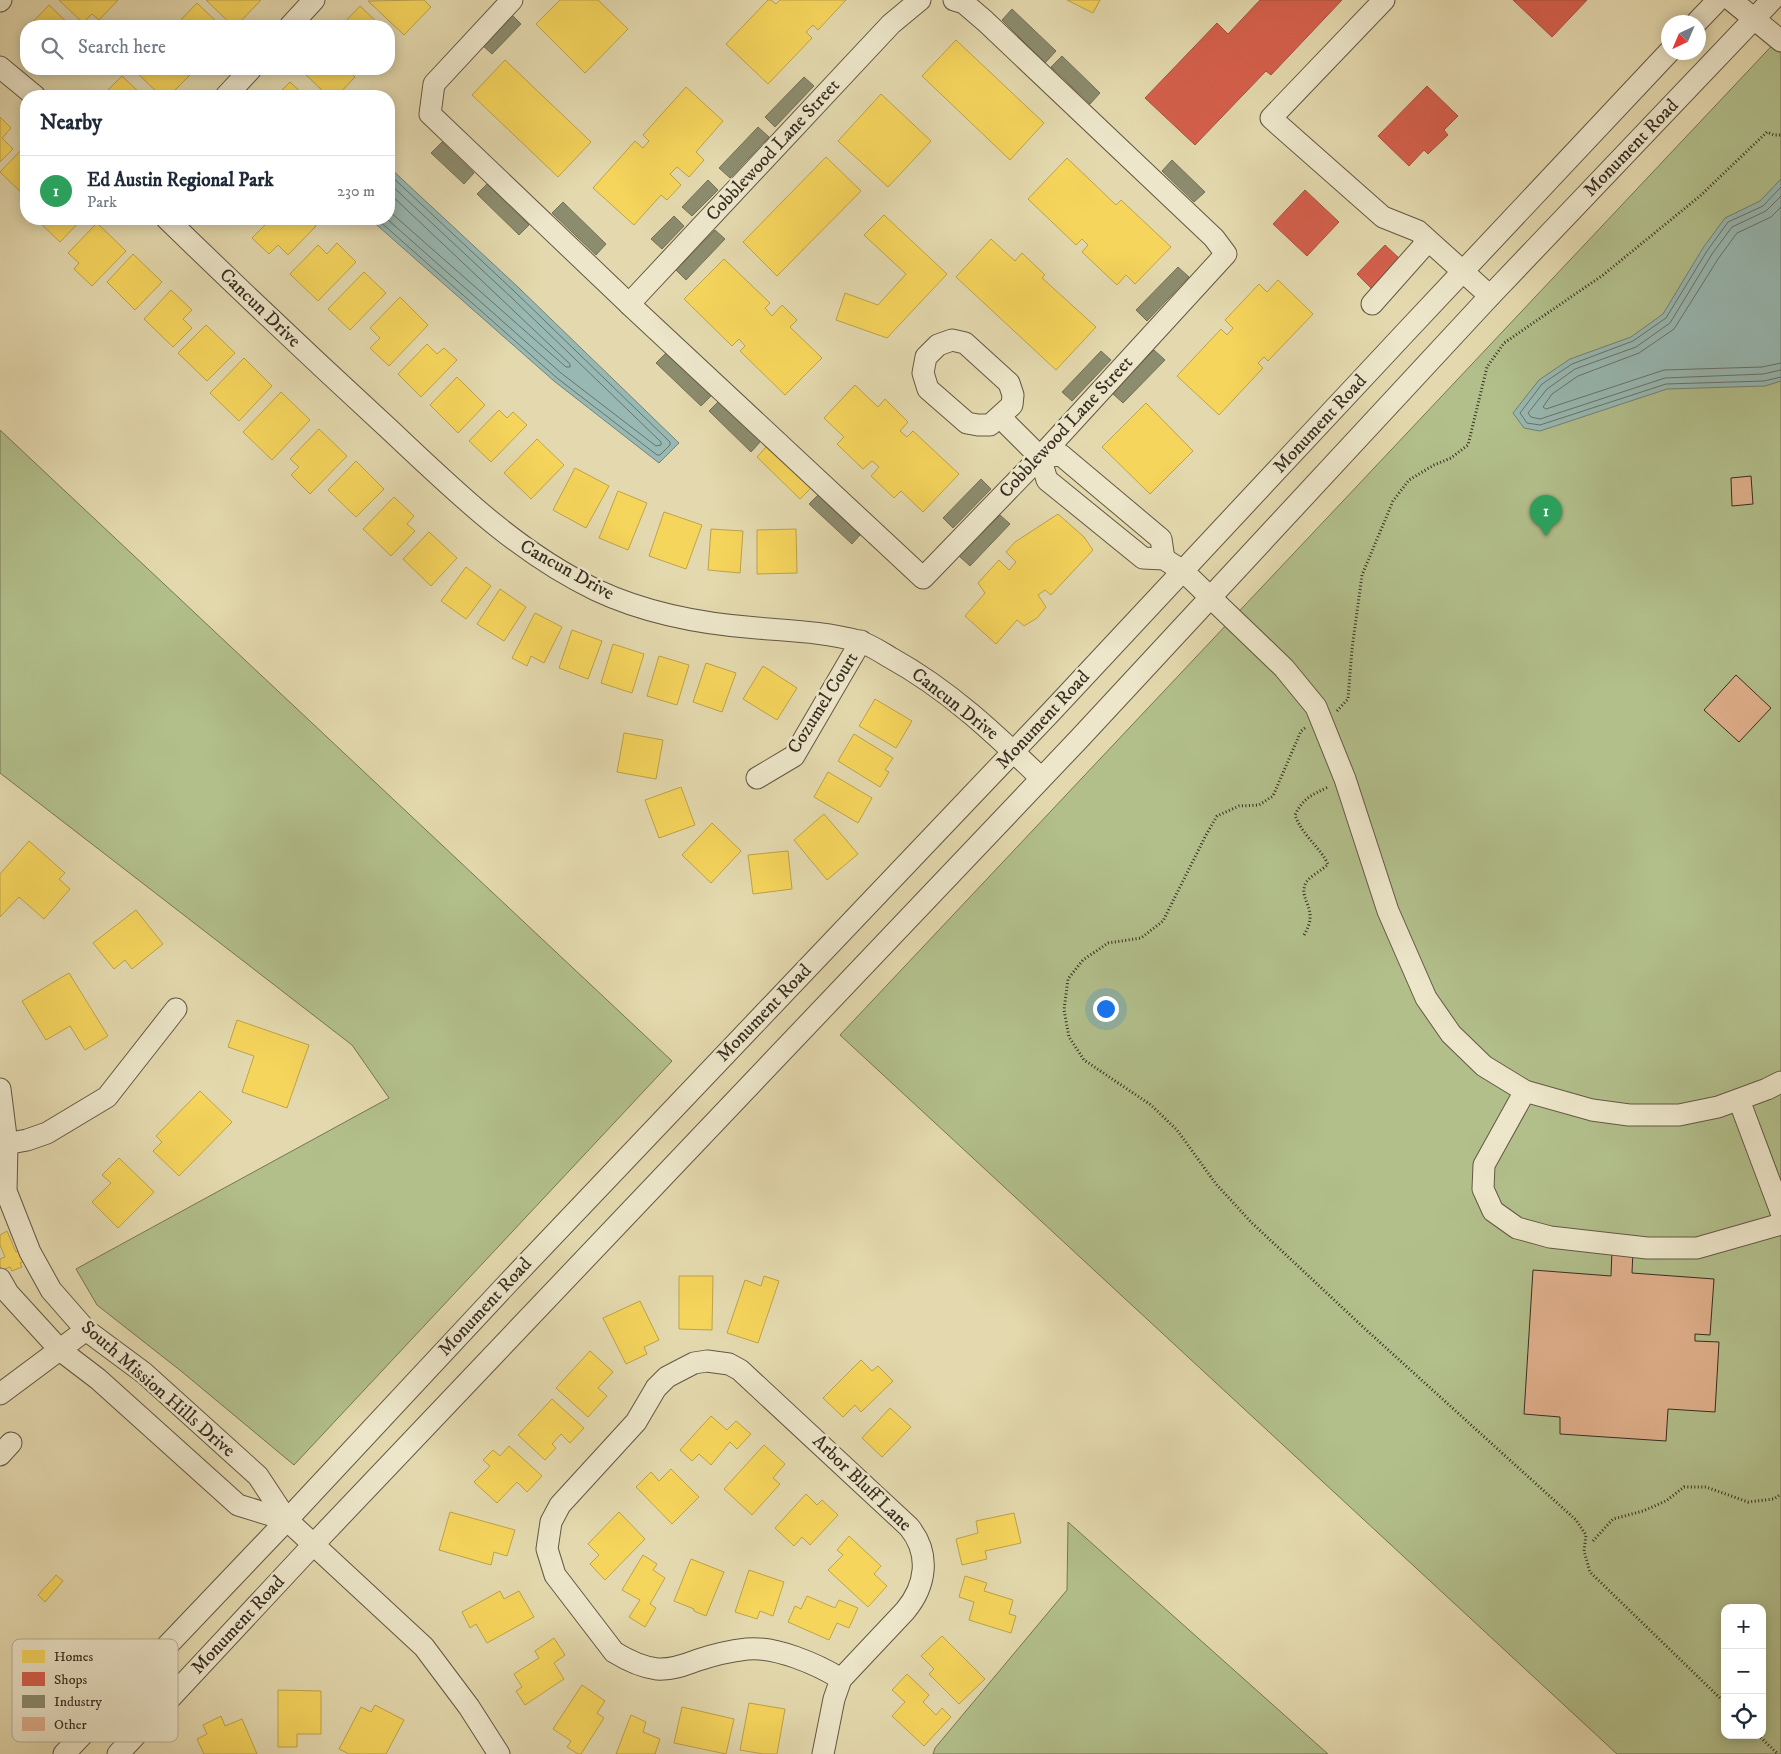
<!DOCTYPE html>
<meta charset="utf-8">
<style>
body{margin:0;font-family:"IM FELL DW Pica",serif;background:#f6f6f7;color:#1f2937}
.controls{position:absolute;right:15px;bottom:15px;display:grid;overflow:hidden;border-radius:10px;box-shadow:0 2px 12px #0003}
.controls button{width:45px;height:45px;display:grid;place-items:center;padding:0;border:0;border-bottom:1px solid #e0e1e3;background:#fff;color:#1f2937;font:25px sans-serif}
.compass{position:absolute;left:1661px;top:15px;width:45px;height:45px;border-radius:50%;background:#fff;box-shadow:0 2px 12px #0003;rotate:224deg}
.you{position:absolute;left:1105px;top:1008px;width:18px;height:18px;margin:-12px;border:4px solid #fff;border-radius:50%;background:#1a73e8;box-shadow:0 0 0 8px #1a73e833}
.badge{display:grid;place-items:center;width:32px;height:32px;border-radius:50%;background:#8f2418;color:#fff;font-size:16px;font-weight:700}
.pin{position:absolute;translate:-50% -41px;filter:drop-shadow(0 1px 2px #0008)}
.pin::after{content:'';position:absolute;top:26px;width:18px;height:15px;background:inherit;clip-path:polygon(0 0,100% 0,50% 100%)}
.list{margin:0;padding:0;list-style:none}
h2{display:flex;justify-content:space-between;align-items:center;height:65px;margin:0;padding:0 20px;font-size:21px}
h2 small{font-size:16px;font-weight:400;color:#747a83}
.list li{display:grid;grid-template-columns:32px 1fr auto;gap:15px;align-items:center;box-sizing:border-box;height:70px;padding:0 20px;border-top:1px solid #e0e1e3}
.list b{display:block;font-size:19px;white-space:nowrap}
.list p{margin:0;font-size:16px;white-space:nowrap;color:#747a83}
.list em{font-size:16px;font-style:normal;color:#747a83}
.icon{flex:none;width:28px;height:28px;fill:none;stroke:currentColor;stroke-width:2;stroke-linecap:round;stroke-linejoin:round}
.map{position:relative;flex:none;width:1781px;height:1754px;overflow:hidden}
.search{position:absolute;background:#fff;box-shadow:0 2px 12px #0003;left:20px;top:20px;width:375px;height:55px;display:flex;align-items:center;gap:12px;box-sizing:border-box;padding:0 18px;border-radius:20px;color:#747a83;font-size:19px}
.panel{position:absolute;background:#fff;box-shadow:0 2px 12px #0003;left:20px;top:90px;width:375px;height:135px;border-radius:20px}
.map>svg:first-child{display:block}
.green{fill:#b2bf8b;stroke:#757656;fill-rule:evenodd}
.water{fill:#98b9b3;stroke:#728179}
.homes{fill:#f6d55c;stroke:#bda34a}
.shops{fill:#d6604d;stroke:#a75140}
.industry{fill:#8c8c6e;stroke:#737057}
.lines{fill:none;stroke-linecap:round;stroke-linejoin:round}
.shore{stroke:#68736a;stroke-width:1}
.building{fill:#e0b08c;stroke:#382d21}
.minor-casing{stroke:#635844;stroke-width:23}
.path{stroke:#382d21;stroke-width:3;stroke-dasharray:1 2.5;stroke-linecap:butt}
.minor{stroke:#ede6ca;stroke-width:21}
.labels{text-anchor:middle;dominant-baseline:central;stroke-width:5;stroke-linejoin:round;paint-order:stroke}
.street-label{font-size:19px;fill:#382d21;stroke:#ede6ca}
.key{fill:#ede6ca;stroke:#b7ae97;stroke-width:1}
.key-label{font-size:14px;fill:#382d21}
</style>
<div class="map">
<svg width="1781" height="1754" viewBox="0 0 1781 1754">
<rect width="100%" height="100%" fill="#e4d9ae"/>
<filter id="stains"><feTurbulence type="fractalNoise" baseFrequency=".004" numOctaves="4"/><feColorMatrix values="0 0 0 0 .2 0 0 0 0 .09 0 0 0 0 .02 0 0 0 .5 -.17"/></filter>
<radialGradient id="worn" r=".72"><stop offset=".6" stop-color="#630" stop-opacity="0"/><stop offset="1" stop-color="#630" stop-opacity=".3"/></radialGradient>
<!-- green -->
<g class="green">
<path d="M1781,36V1754H1617L840,1035ZM1725,1608H1762V1735H1725Z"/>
<polygon points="0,430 672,1061 294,1465 181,1371 97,1305 76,1269 389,1098 352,1045 0,773"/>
<polygon points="1068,1522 1328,1754 933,1754 935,1748 1067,1590"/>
</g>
<!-- water -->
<g class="water">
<polygon points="389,167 519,288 679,443 659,463 554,381 370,219 389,219"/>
<polygon points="1781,179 1781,381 1765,386 1667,389 1540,431 1524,428 1513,413 1539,380 1570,359 1631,337 1663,314 1703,248 1725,218 1760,201"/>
</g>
<!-- homes -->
<g class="homes">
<polygon points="59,0 118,0 99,20 92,14 83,23"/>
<polygon points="206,0 261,0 236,26 233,26"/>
<polygon points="424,0 431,7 404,35 368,1"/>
<polygon points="560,0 598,0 628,29 585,73 536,24"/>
<polygon points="768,0 771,0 776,4 780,0 846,0 818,30 813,25 806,32 812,38 768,84 726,44"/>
<polygon points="1067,0 1100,0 1093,13"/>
<polygon points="197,3 221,26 175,26"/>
<polygon points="49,5 71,26 29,26"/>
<polygon points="360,6 381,26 341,26"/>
<polygon points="956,40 1044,123 1010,160 922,76"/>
<polygon points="505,60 591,142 558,177 472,95"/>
<polygon points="133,69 189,69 193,72 169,96 161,96"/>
<polygon points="303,69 347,69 355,77 337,96 328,96 301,70"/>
<polygon points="122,76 143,96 102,96"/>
<polygon points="290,82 305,96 276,96"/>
<polygon points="686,87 723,121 696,152 704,160 689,177 677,167 670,174 681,185 667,200 661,195 634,225 593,188 635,141 643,148 649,141 643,135"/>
<polygon points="881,94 931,141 888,187 838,141"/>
<polygon points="0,117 11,128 2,138 13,149 0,162"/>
<polygon points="26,145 26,197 0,172"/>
<polygon points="826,157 861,191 777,276 743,242"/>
<polygon points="1067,158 1116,205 1121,200 1171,247 1135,284 1126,275 1117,285 1082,252 1088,245 1082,239 1076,245 1028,199"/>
<polygon points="884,215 947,274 887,338 836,320 845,293 878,305 906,274 864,235"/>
<polygon points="36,219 82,219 60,242"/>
<polygon points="271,219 308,219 316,226 288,255 278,245 269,254 252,238"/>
<polygon points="97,223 126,251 92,286 74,269 79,263 68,253"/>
<polygon points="991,239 1015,261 1022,253 1045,275 1042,278 1096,327 1056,370 956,277"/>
<polygon points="337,243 356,262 318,301 290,274 318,245 327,254"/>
<polygon points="133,254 162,282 135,310 107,282"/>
<polygon points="724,259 770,303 765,308 772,316 782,305 797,320 790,327 822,358 785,395 740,351 745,346 739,339 732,346 684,299"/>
<polygon points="364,272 386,293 350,330 328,309"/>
<polygon points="1278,280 1313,314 1268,361 1264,357 1258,363 1263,368 1219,415 1177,376 1221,329 1227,335 1233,328 1225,320 1259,284 1267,292"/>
<polygon points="171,290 192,310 183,319 192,328 173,347 144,319"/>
<polygon points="400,297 428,325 389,366 370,348 380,338 370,328"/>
<polygon points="206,325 235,353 207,381 178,353"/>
<polygon points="427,344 437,354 444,348 457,360 421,397 398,374"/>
<polygon points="244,358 272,386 239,421 210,393"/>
<polygon points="457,377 485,405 458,433 430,405"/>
<polygon points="855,385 878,407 885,399 908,422 900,431 907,437 913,431 959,474 923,512 901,491 894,498 871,476 879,467 872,461 863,469 837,444 844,437 824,418"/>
<polygon points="281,392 310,420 272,460 243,432"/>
<polygon points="1146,403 1193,451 1150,494 1102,447"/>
<polygon points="499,410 507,418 513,412 527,425 491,462 469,441"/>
<polygon points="319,429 347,456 310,494 291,475 299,467 290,459"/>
<polygon points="537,439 564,465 531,499 504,473"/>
<polygon points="767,446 811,488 800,499 757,457"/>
<polygon points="356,461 384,489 356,517 328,490"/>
<polygon points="575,468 609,486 586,528 553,510"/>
<polygon points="618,491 647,503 628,550 599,538"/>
<polygon points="394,497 414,516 407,524 415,531 391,556 363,529"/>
<polygon points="664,512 702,525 686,569 649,556"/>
<polygon points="1058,514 1084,537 1093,550 1051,595 1045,590 1038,595 1046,607 1037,618 1024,626 1017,620 996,644 965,616 985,593 978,583 999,560 1009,570 1016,562 1006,552 1015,542"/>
<polygon points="711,529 743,531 740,573 708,570"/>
<polygon points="796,529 797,573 757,574 757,530"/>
<polygon points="429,532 457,558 431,586 403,559"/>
<polygon points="466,567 491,586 466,619 441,601"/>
<polygon points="500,589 526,607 504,641 477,624"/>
<polygon points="535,613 562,627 544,663 531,656 527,666 512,658"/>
<polygon points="572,630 602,641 588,679 559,668"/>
<polygon points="613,644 644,654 632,693 601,683"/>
<polygon points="659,656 689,665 677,705 647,696"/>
<polygon points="706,663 736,673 722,712 693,702"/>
<polygon points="763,666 797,688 777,720 743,699"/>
<polygon points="875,699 912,721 896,748 859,726"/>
<polygon points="624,733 663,740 656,779 617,772"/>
<polygon points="854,734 893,758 885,770 889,772 880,787 838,761"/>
<polygon points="828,772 872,798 858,823 814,797"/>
<polygon points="681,787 695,825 659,838 645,800"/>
<polygon points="824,814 858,854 827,880 794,840"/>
<polygon points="712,823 741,851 711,883 682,855"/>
<polygon points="29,841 65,873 59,879 70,889 44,919 19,897 0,917 0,874"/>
<polygon points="788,851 792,889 753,894 748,855"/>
<polygon points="136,910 163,944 132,969 125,960 114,969 93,943"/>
<polygon points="69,973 108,1036 85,1050 70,1026 46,1040 22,1001"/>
<polygon points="237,1020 309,1045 287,1108 242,1092 254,1056 228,1047"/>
<polygon points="200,1091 232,1122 179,1176 153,1151 162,1142 156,1136"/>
<polygon points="119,1158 154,1192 118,1228 92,1202 111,1183 102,1175"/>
<polygon points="7,1231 16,1252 27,1248 31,1258 20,1263 22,1267 12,1271 10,1267 0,1271 0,1259 5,1257 0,1245 0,1235"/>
<polygon points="679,1276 713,1276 712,1330 679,1329"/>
<polygon points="764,1276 779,1281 758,1343 727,1333 745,1280 761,1286"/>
<polygon points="640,1301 659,1340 644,1347 647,1354 626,1364 603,1318"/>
<polygon points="590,1351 613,1372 598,1388 607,1396 588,1417 556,1388"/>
<polygon points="861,1360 872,1371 878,1366 893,1381 861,1412 855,1405 843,1417 823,1398"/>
<polygon points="552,1399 584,1428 570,1443 561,1434 552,1444 556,1448 545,1460 518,1435"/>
<polygon points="890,1408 911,1427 882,1457 862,1438"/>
<polygon points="711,1416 727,1430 736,1421 751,1434 737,1449 730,1442 711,1465 699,1454 692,1461 680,1450"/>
<polygon points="764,1445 785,1464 773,1478 780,1484 752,1515 724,1489"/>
<polygon points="509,1446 542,1476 527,1492 517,1482 497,1503 474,1482 490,1466 483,1460 493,1450 500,1456"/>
<polygon points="671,1469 699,1497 672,1524 636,1487 651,1472 659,1481"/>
<polygon points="806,1494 817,1505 822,1500 838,1515 810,1545 802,1537 794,1546 775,1528"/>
<polygon points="450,1512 515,1530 507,1556 494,1552 491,1565 439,1550"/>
<polygon points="619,1512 645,1539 605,1580 590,1564 599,1555 588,1544"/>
<polygon points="1014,1513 1021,1543 985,1551 987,1559 962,1565 956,1539 978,1533 976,1521"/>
<polygon points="849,1536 881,1566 874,1574 887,1586 868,1607 828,1570 843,1555 837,1550"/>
<polygon points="643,1555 657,1564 653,1570 665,1578 650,1604 656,1608 645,1627 629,1617 640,1600 622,1590"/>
<polygon points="691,1559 724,1572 706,1616 694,1611 694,1609 674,1601"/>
<polygon points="749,1570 784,1582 773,1616 760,1611 757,1619 735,1612"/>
<polygon points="56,1575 63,1581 45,1602 38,1595"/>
<polygon points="965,1576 987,1583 984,1591 1013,1600 1009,1614 1016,1616 1011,1633 969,1620 974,1602 959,1597"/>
<polygon points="500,1591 504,1599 519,1591 534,1617 487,1643 476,1624 470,1628 462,1612"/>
<polygon points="807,1596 835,1608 839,1600 858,1608 849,1628 837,1623 829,1640 788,1622 795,1606 801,1609"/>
<polygon points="942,1636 985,1679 959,1704 929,1674 934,1669 921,1656"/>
<polygon points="554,1638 565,1655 554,1663 564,1679 525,1705 516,1691 522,1687 514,1674 539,1658 535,1651"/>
<polygon points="907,1674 929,1695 923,1702 936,1715 942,1708 951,1717 924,1746 892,1716 905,1702 892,1690"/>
<polygon points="582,1685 605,1701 597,1713 604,1718 581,1754 578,1754 567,1747 571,1741 553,1729"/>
<polygon points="278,1690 321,1691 321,1734 297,1734 297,1747 278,1747"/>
<polygon points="749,1703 785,1709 777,1754 763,1754 740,1750"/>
<polygon points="375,1705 404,1720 386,1754 349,1754 339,1749 361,1707 371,1712"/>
<polygon points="682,1707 734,1719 726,1754 674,1743"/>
<polygon points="631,1715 646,1722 643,1732 660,1739 655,1754 616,1754"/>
<polygon points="221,1716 225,1726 242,1719 257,1754 204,1754 197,1739 207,1734 203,1725"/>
</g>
<!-- shops -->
<g class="shops">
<polygon points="1260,0 1342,0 1271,75 1266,71 1195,145 1145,98 1217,23 1228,34"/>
<polygon points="1513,0 1587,0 1552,37"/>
<polygon points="1427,86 1458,116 1444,130 1448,135 1428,154 1424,150 1409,166 1378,136"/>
<polygon points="1305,190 1339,222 1307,256 1273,224"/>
<polygon points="1385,245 1400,259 1372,289 1357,274"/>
</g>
<!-- industry -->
<g class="industry">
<polygon points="1012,9 1056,51 1045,63 1002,20"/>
<polygon points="511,14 521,24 492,54 482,45"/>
<polygon points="1062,56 1100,93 1090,104 1051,67"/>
<polygon points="804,77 814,86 775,127 765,117"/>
<polygon points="758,127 769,137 730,178 719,168"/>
<polygon points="442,142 474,173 464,184 431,153"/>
<polygon points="1172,160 1205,192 1194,202 1162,171"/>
<polygon points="708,180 718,190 692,216 682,207"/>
<polygon points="487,184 529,225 519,235 477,194"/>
<polygon points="563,202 606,244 596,255 552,213"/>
<polygon points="674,216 684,226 662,249 651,239"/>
<polygon points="715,230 725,239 686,280 676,270"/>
<polygon points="1178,267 1189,277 1147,321 1136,310"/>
<polygon points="1154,350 1165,360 1123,403 1112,393"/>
<polygon points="1101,351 1111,360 1072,401 1062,392"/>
<polygon points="667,352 712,395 701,406 656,363"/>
<polygon points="719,401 761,441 751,452 709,411"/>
<polygon points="981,479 991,489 953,528 943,518"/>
<polygon points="818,495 860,535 852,544 809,504"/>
<polygon points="1000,515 1010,524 970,566 959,556"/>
</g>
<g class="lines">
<!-- shore -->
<g class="shore">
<polyline points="1781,187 1763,206 1728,222 1707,251 1666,318 1633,341 1572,364 1542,384 1520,413 1527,423 1540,425 1666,384 1764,381 1781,377"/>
<polyline points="389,193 570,364 570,367 566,367 389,211"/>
<polyline points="1781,196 1766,211 1732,227 1712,254 1670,323 1636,347 1575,369 1547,389 1528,413 1531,417 1540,419 1665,378 1763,374 1781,370"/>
<polyline points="1781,207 1771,217 1737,233 1718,259 1674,329 1639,353 1578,376 1552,394 1543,407 1546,409 1664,370 1762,367 1781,363"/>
<polyline points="377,219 557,378 657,455 660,455 670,445 670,442 515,292 389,174"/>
<polyline points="387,219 561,373 656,446 661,445 661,442 511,297 389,183"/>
</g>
</g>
<!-- building -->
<g class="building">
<polygon points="1751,476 1753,504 1732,506 1731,478"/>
<polygon points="1736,675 1771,708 1739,742 1704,710"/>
<polygon points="1612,1249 1633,1250 1632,1273 1714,1279 1710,1335 1695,1334 1695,1341 1719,1342 1715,1412 1668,1409 1666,1441 1560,1434 1560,1417 1524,1414 1533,1270 1611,1276"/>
</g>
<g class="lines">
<!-- minor casing -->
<g class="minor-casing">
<g id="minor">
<polyline points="512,0 434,84 430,114 629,304"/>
<polyline points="920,0 891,24 629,304 923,578 1040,457 1226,254 1214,238 985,21 964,3 954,0"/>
<polyline points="1384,0 1271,118 1383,217 1418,231 1490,296"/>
<polyline points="1731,0 1781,41"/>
<polyline points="0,1 1,0"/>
<polyline points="1697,22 1718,0"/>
<polyline points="290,26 314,0"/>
<polyline points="0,67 35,96"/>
<polyline points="226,96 251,69"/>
<path d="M167,219C240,290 314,360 389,429C453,489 516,552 596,590C645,613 703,624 757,628C791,631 825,632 858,641C869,644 881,652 891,658C949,690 994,733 1041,778"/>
<polyline points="1372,304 1428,241"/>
<polygon points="952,340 965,343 1009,383 1013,395 1012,405 990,425 978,425 967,423 928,389 923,373 926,357 938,345"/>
<polyline points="1000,417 1040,457 1047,480 1143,558 1164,559 1183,571 1284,668 1316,707 1345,779 1388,911 1426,998 1451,1034 1484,1066 1525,1091 1592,1110 1629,1115 1679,1115 1718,1107 1767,1089 1781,1082"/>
<polyline points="1040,457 1061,455 1161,539 1164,559"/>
<polyline points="757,778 794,756 861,641"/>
<polyline points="0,1089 7,1144 6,1191 30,1252 51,1290 86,1330 144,1373 258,1476 287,1520 424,1647 469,1707 499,1754"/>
<polyline points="1525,1091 1484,1165 1483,1189 1493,1211 1517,1228 1550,1237 1647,1248 1697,1248 1781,1224"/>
<polyline points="1739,1100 1781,1212"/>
<polyline points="0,1145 27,1140 47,1133 107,1097 176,1009"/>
<polyline points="0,1279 8,1293 60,1350 98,1379 238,1505 287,1520"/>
<polyline points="0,1394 86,1330"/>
<polyline points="0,1455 11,1443"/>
<polyline points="64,1754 287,1520 508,1283 1051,712 1404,334 1669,52"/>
<polyline points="118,1754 313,1545 1079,739 1490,296 1772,0"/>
<path d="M823,1754L834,1699L841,1679L905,1611C926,1586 931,1554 909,1527L740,1370L729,1364L707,1361L694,1363L667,1377L656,1388L636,1422L560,1505L551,1522L547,1549L555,1575L614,1652C627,1660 641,1667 657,1669C671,1670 685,1665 698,1660C713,1655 730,1651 747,1649C775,1646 817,1664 841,1679"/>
</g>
</g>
<!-- path -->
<g class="path">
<polyline points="1337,711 1348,699 1352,649 1362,575 1393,501 1409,480 1434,465 1451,458 1468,445 1487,367 1504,343 1603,275 1700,196 1767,132 1774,135 1781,135"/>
<polyline points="1305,728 1301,731 1273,796 1259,805 1239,806 1217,816 1206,835 1163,921 1141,938 1108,943 1083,960 1068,979 1064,1010 1069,1037 1084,1060 1151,1105 1177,1130 1216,1184 1251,1222 1363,1327 1576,1520 1586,1535 1584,1551 1590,1572 1725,1703"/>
<path d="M1304,935C1320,909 1299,901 1305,885C1307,877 1322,871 1328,864C1319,846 1302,835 1295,815C1303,798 1312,795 1328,787"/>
<polyline points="1593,1541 1613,1519 1643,1511 1666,1501 1684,1487 1706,1487 1748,1502 1774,1499 1781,1494"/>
<polyline points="1758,1735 1778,1754"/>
</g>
<!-- minor -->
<use href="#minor" class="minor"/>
</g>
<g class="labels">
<!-- street labels -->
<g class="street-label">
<text transform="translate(1631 148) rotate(-46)">Monument Road</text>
<text transform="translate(773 150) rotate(-47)">Cobblewood Lane Street</text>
<text transform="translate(260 308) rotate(44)">Cancun Drive</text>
<text transform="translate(1320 424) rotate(-47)">Monument Road</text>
<text transform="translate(1066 427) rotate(-47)">Cobblewood Lane Street</text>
<text transform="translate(567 570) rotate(29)">Cancun Drive</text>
<text transform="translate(823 703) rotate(-58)">Cozumel Court</text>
<text transform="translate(955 704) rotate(38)">Cancun Drive</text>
<text transform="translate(1043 720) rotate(-47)">Monument Road</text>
<text transform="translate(764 1013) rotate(-46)">Monument Road</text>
<text transform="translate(485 1307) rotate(-47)">Monument Road</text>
<text transform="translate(158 1389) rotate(41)">South Mission Hills Drive</text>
<text transform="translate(862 1483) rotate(44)">Arbor Bluff Lane</text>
<text transform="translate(238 1625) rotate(-47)">Monument Road</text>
</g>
</g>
<!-- legend -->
<rect x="12" y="1639" width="166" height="103" rx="8" class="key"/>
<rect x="22" y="1650" width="23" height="13" fill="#f6d55c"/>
<rect x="22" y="1672" width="23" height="14" fill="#d6604d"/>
<rect x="22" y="1695" width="23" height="13" fill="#8c8c6e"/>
<rect x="22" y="1717" width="23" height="14" fill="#e0b08c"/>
<g class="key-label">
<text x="54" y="1661">Homes</text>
<text x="54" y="1684">Shops</text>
<text x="54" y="1706">Industry</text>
<text x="54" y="1729">Other</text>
</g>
<rect width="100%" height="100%" filter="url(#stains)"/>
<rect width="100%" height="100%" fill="url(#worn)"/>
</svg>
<div class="controls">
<button>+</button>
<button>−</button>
<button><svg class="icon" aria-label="locate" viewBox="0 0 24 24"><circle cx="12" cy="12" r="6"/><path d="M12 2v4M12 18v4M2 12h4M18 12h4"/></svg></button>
</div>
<svg class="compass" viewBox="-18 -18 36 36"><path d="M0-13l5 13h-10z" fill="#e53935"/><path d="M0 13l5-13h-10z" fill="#747a83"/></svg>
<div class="you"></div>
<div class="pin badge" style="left:1546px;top:536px;background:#2e9e5b">1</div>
<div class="search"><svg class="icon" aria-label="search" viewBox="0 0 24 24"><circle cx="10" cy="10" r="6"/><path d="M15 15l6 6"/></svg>Search here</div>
<section class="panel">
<h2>Nearby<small></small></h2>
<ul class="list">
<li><span class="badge" style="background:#2e9e5b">1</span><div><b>Ed Austin Regional Park</b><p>Park</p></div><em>230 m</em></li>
</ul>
</section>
</div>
